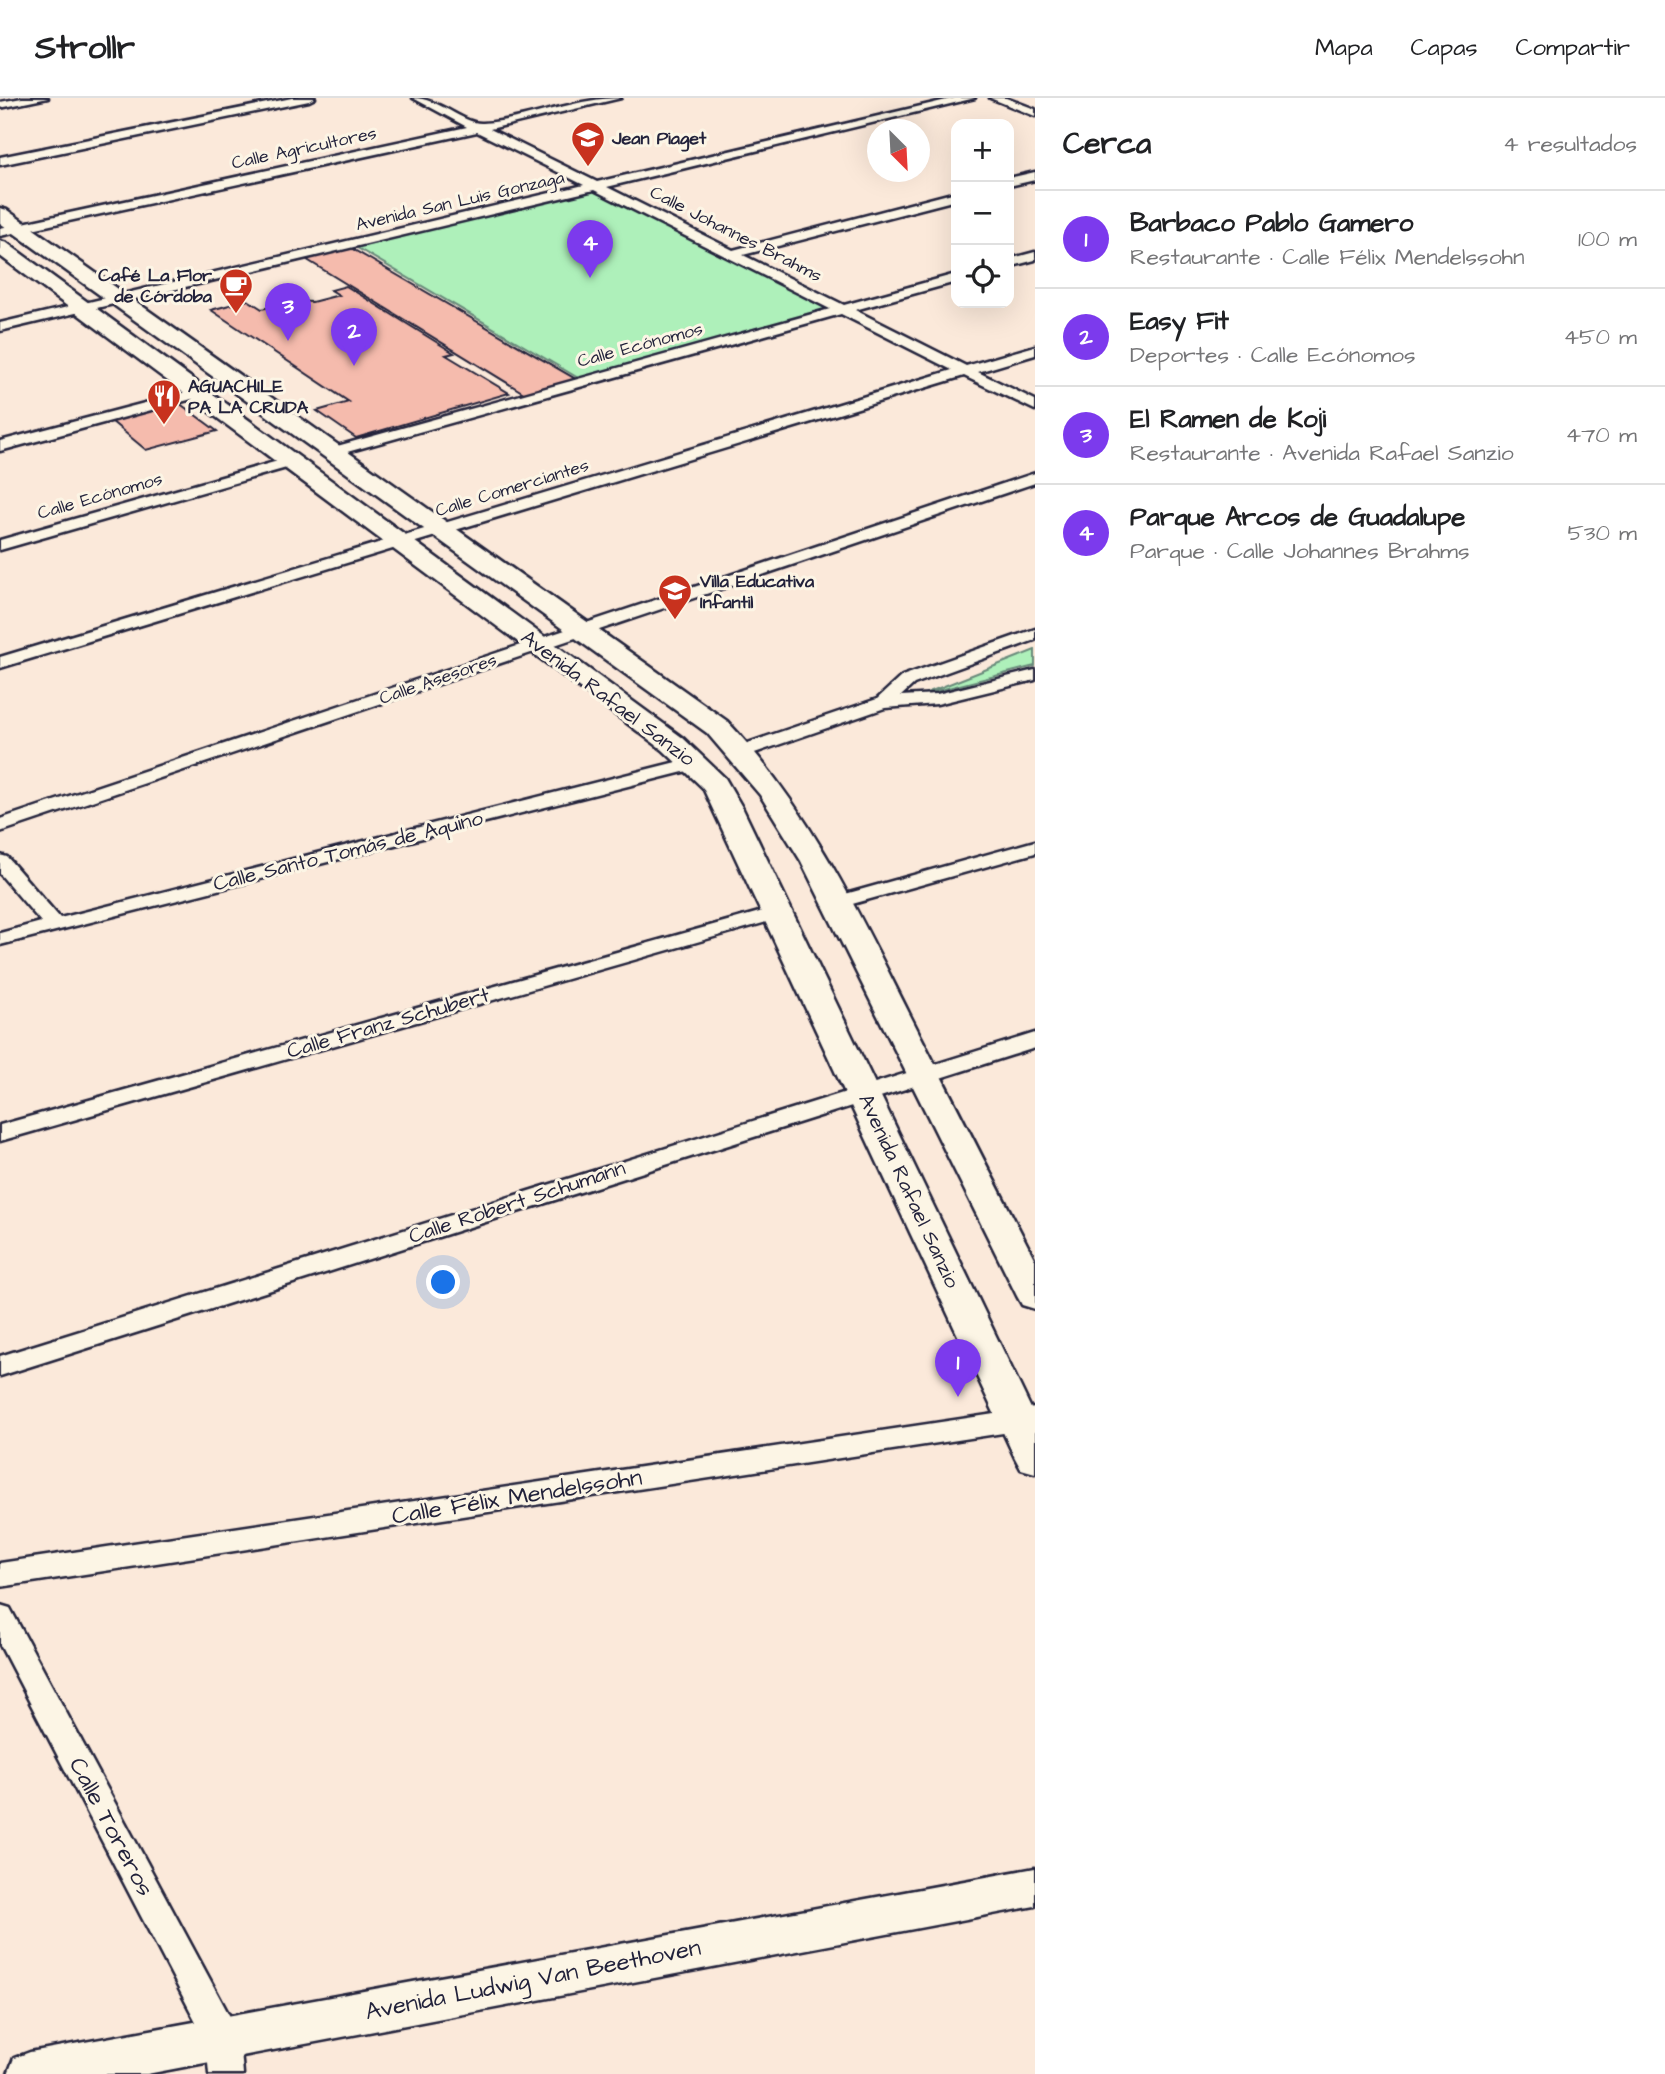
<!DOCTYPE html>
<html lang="es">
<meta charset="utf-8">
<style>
body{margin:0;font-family:"Architects Daughter",sans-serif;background:#f6f6f6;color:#202124}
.controls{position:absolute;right:21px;top:21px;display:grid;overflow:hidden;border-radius:14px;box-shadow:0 7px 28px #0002}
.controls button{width:63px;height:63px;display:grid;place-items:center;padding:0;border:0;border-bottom:2px solid #e0e0e0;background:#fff;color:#202124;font:35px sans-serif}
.compass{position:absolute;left:867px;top:21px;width:63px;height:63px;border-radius:50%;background:#fff;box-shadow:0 7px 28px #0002;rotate:156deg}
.you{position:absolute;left:444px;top:1185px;width:24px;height:24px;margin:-18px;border:5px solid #fff;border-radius:50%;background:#1a73e8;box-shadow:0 0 0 10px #1a73e833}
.badge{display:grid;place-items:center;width:46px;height:46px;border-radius:50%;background:#7c3aed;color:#fff;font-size:23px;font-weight:700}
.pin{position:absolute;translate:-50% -58px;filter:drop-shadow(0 2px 4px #0008)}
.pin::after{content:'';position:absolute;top:37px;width:24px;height:21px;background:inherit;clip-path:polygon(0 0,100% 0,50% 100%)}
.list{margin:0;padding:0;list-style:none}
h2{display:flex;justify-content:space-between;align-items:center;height:91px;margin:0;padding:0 28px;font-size:30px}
h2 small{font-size:23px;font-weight:400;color:#757577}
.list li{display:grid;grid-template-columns:46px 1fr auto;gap:21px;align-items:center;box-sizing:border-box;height:98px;padding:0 28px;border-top:2px solid #e0e0e0}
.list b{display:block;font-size:26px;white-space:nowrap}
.list p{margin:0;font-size:23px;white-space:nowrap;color:#757577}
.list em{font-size:23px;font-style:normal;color:#757577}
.icon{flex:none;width:38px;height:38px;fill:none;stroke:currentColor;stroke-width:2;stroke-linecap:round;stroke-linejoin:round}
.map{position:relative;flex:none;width:1035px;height:1976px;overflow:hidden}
header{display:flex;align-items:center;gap:42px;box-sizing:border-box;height:98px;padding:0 35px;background:#fff;border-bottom:2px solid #e0e0e0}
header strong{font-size:33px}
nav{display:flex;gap:38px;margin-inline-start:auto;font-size:24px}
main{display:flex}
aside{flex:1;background:#fff}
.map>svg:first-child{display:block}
.green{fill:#aef0ba;stroke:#68897a;stroke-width:2}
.building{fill:#f5bbad;stroke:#22223b;stroke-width:2}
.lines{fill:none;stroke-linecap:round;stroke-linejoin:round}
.minor-casing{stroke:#22223b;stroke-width:5}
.tertiary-casing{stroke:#22223b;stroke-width:5}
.secondary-casing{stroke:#22223b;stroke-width:5}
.minor{fill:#fcf5e5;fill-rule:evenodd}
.tertiary{fill:#fcf5e5;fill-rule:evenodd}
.secondary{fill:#fcf5e5;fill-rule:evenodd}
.labels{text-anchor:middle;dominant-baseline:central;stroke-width:6;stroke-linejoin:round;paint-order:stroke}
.far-poi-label{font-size:18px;font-weight:bold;fill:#22223b;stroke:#fcf5e5;text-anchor:start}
.far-street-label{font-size:18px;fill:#22223b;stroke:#fcf5e5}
.street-label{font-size:21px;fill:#22223b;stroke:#fcf5e5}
.near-street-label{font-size:24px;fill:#22223b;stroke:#fcf5e5}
</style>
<header>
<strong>Strollr</strong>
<nav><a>Mapa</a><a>Capas</a><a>Compartir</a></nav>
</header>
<main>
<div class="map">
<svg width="1035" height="1976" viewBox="0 0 1035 1976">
<rect width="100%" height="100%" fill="#fbe9da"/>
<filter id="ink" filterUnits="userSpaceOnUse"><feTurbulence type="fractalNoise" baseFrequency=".0143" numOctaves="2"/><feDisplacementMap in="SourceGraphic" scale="14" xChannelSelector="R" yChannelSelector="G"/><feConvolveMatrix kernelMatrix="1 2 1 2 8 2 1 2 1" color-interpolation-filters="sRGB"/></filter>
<g filter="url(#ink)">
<!-- green -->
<g class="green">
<polygon points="594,92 836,211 580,281 354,148"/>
<polygon points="1035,552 1035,568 924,596"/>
</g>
<!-- building -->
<g class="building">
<polygon points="349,149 579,283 527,297 304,160"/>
<polygon points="346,188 454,255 446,257 509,295 356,340 317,313 349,304 211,212 248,202 262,211 294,203 312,204 339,197 331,192"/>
<polygon points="179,305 217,333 146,352 111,323"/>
</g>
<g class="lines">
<!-- minor casing -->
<g class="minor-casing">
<g id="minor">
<polygon points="22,0 48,0 0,10 0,4"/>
<polygon points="292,0 315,0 309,3 0,67 0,59"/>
<path d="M413,0C439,0 465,27 483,25C529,22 573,0 621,0L490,31L597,84L955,0H975L607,89L733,152L956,94V102L743,157L844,207L956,176V184L855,212L966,268L1035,248V257L978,274L1035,302V312L964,278L0,570V559L952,272L841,216L340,356H330L327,353L330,350L830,211L594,92L0,233V225L584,87L477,34L0,138V130L467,29Z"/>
<polygon points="990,0 1006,0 1035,11 1035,18"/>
<polygon points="1035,74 1035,82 1009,88 1009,80"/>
<polygon points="1035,154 1035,162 1009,169 1009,161"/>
<polygon points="198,291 203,292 205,295 203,298 0,353 0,343"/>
<polygon points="292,359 300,364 297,367 0,452 0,442"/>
<polygon points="1035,375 1035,385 0,734 0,721"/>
<polygon points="1035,531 1035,542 914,586 901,598 937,596 1035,572 1035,582 937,606 885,610 743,659 734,653 736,649 877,601 902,578"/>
<polygon points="696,659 703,661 705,665 703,669 0,847 0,835 41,824 0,776 0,757 7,759 60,820"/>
<polygon points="1035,743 1035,755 838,810 831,808 828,804 831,800"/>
<polygon points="777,809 784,811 787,815 784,819 0,1043 0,1027"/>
<polygon points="1035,935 1035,950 0,1278 0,1258"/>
<polygon points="1035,1310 1035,1330 0,1489 0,1465"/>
<polygon points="0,1507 10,1510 235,1928 240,1940 243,1976 209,1976 206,1943 0,1547"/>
</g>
</g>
<!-- tertiary casing -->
<g class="tertiary-casing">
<polygon id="tertiary" points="1035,1770 1035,1808 147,1976 8,1976 14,1960 30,1954"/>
</g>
<!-- secondary casing -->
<g class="secondary-casing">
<g id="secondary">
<path d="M0,110L7,112L727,623C808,709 857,811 909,915C951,998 993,1080 1035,1162V1211L1022,1207L1017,1198L801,763L760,697L707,635L0,125Z"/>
<polygon points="0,143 7,145 683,640 725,680 743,711 1035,1319 1035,1375 1021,1371 1015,1360 703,690 663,652 0,158"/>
</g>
</g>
<!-- minor -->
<use href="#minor" class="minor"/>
<!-- tertiary -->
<use href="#tertiary" class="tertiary"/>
<!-- secondary -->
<use href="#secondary" class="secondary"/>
</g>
</g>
<!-- icons -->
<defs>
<g id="school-pin" transform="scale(1.75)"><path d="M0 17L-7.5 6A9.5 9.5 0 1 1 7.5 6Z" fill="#c8321e" stroke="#fcf5e5"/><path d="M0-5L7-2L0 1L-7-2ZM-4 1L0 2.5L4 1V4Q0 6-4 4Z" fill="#fff"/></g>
<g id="cafe-pin" transform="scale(1.75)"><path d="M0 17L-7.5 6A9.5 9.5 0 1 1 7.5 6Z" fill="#c8321e" stroke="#fcf5e5"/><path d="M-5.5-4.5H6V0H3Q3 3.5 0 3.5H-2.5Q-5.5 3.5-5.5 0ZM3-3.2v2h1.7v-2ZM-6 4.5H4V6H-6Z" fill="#fff"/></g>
<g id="restaurant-pin" transform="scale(1.75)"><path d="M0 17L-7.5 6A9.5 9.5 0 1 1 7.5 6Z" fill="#c8321e" stroke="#fcf5e5"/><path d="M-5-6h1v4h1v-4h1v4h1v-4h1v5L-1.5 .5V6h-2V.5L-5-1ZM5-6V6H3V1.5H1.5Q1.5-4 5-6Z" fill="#fff"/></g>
</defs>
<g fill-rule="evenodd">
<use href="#school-pin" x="588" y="40"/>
<use href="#cafe-pin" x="236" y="187"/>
<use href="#restaurant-pin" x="164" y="298"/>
<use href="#school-pin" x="675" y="493"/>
</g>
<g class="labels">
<!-- far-poi labels -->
<g class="far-poi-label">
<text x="612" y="40">Jean Piaget</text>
<text x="212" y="177" text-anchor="end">Café La Flor<tspan x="212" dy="21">de Córdoba</tspan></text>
<text x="188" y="288">AGUACHILE<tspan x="188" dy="21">PA LA CRUDA</tspan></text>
<text x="700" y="483">Villa Educativa<tspan x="700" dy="21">Infantil</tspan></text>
</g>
<!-- far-street labels -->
<g class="far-street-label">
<text transform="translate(304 50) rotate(-12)">Calle Agricultores</text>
<text transform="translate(460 103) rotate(-13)">Avenida San Luis Gonzaga</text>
<text transform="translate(736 136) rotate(27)">Calle Johannes Brahms</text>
<text transform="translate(640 247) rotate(-15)">Calle Ecónomos</text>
<text transform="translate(512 390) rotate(-17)">Calle Comerciantes</text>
<text transform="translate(100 398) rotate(-16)">Calle Ecónomos</text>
<text transform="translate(438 581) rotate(-19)">Calle Asesores</text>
</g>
<!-- street labels -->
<g class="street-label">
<text transform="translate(608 600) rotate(37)">Avenida Rafael Sanzio</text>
<text transform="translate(348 753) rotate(-14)">Calle Santo Tomás de Aquino</text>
<text transform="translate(388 925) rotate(-16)">Calle Franz Schubert</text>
<text transform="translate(909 1093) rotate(65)">Avenida Rafael Sanzio</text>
<text transform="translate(517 1104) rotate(-18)">Calle Robert Schumann</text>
</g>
<!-- near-street labels -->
<g class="near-street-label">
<text transform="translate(517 1399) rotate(-9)">Calle Félix Mendelssohn</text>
<text transform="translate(111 1729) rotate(62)">Calle Toreros</text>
<text transform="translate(533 1882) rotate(-11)">Avenida Ludwig Van Beethoven</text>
</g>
</g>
</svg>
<div class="controls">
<button>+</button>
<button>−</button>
<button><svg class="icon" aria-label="locate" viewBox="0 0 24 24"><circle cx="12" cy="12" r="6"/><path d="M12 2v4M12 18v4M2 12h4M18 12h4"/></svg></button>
</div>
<svg class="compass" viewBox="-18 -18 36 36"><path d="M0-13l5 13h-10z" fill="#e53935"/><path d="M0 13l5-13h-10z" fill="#757577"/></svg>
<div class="you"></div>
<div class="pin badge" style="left:958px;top:1299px">1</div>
<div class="pin badge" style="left:354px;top:268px">2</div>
<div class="pin badge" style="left:288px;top:243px">3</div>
<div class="pin badge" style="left:590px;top:180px">4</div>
</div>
<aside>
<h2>Cerca<small>4 resultados</small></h2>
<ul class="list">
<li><span class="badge">1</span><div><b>Barbaco Pablo Gamero</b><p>Restaurante · Calle Félix Mendelssohn</p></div><em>100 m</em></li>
<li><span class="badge">2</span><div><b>Easy Fit</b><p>Deportes · Calle Ecónomos</p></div><em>450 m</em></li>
<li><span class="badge">3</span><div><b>El Ramen de Koji</b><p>Restaurante · Avenida Rafael Sanzio</p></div><em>470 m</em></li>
<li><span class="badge">4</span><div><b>Parque Arcos de Guadalupe</b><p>Parque · Calle Johannes Brahms</p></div><em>530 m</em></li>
</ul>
</aside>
</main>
